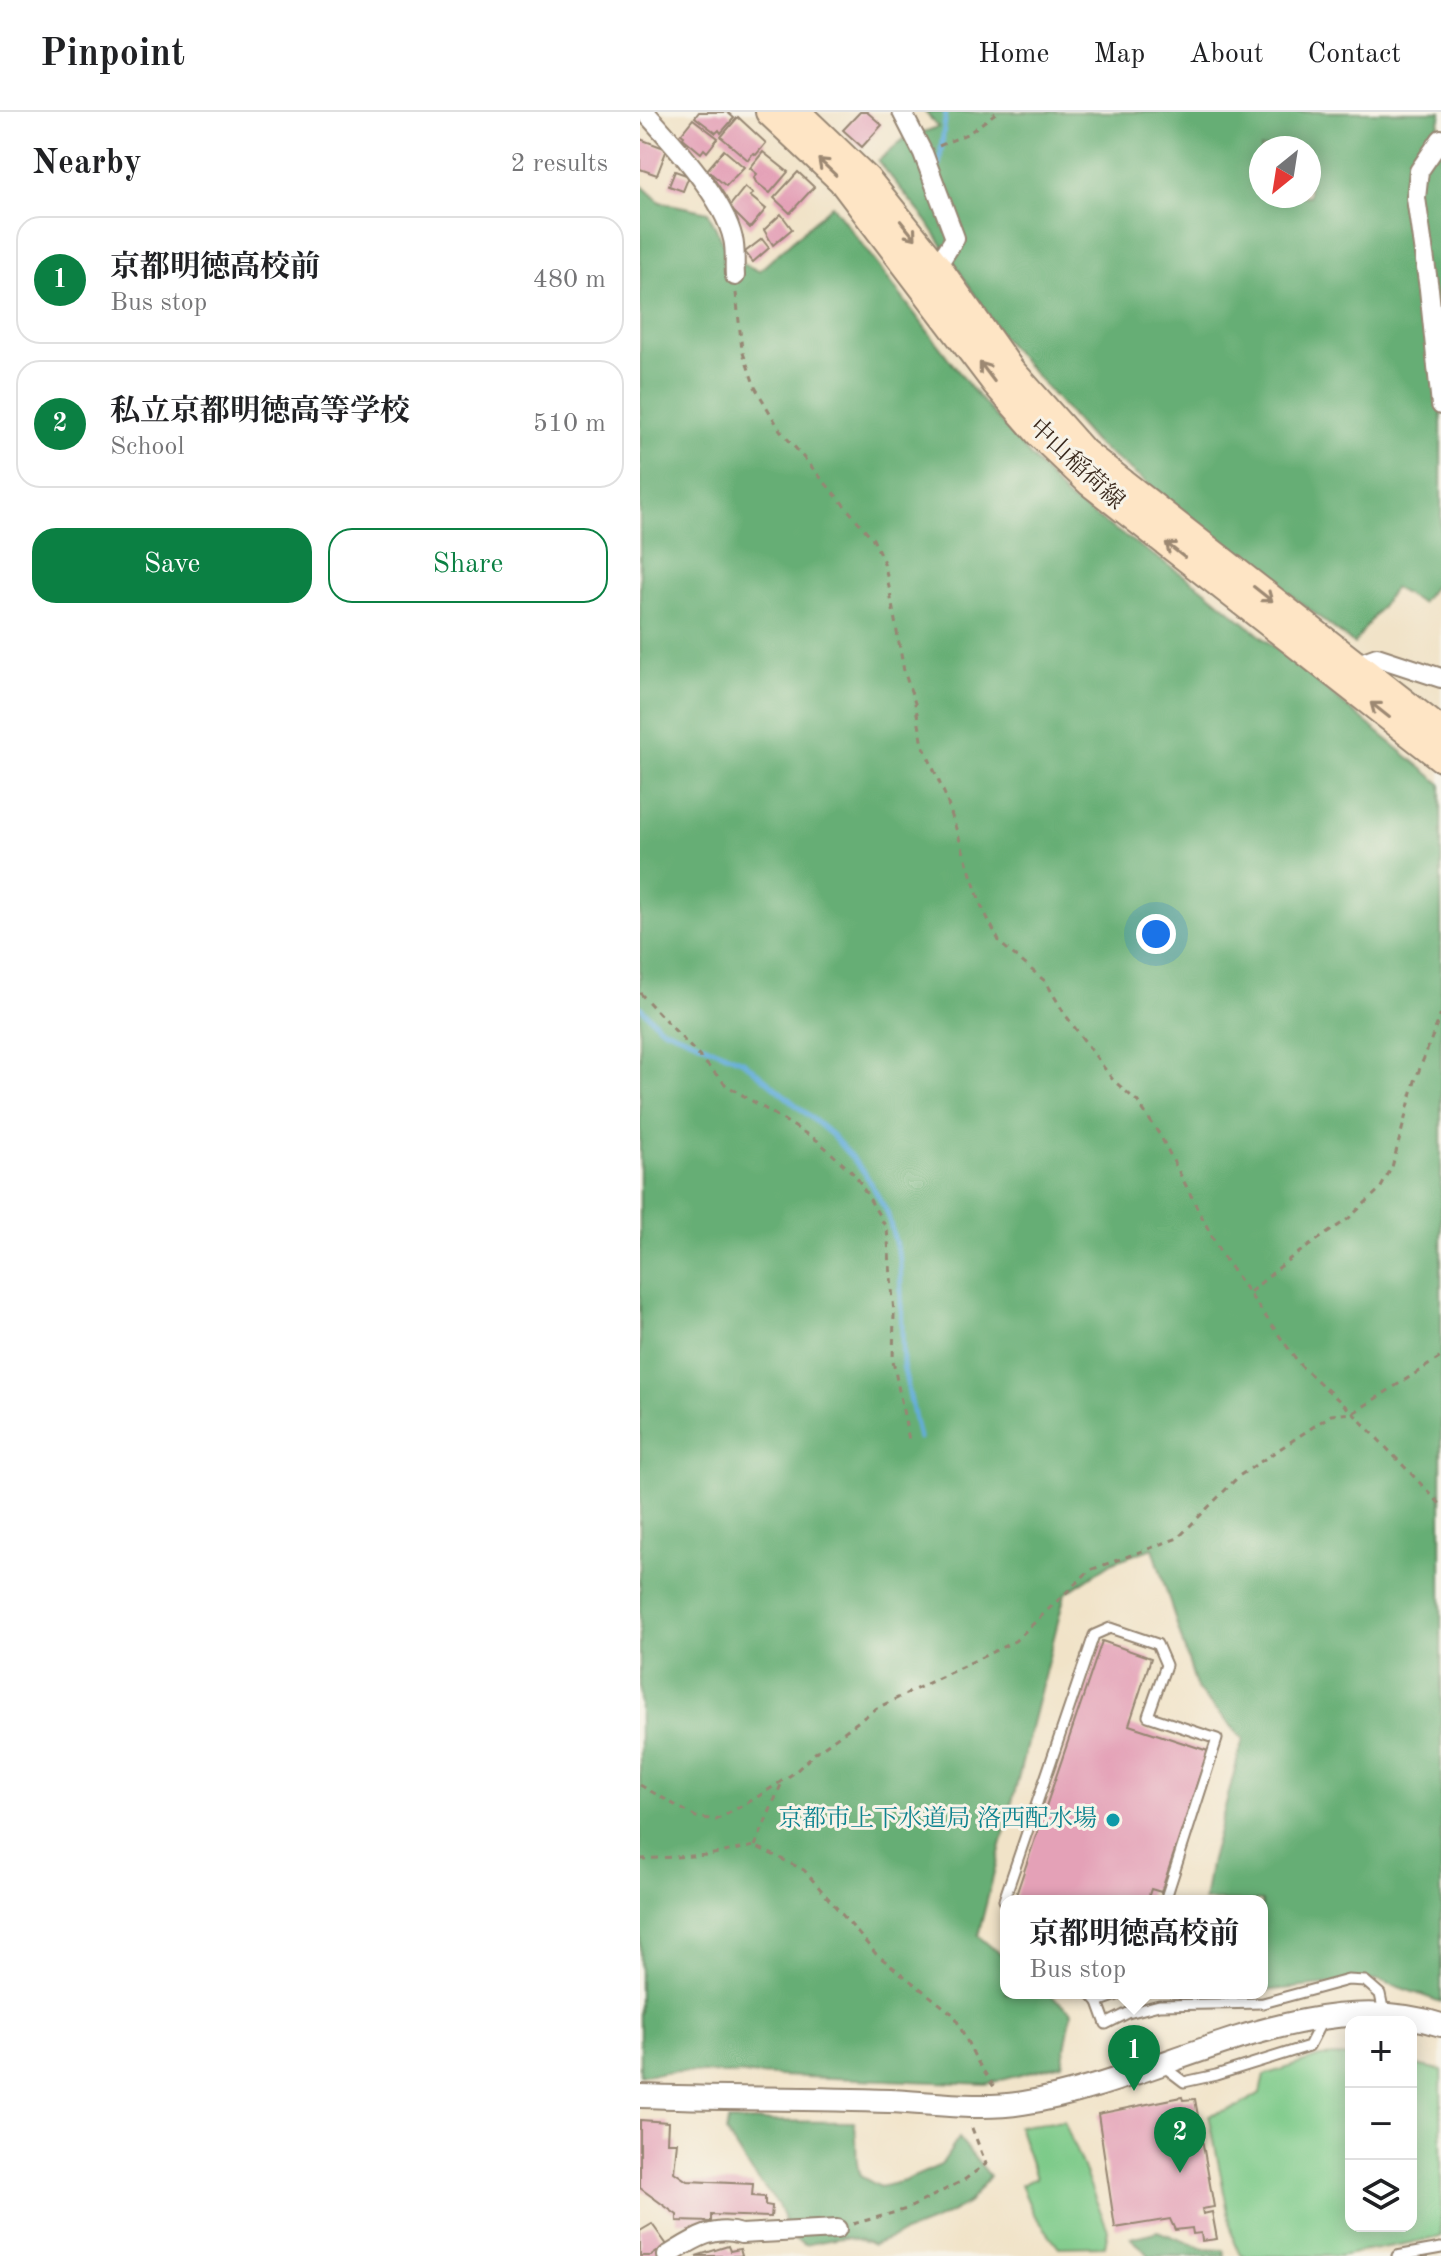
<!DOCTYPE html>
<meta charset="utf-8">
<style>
body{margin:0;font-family:"Old Standard TT","Noto Serif JP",serif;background:#f6f6f6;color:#202124}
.controls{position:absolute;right:24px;bottom:24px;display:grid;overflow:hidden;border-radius:16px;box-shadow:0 4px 20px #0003}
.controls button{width:72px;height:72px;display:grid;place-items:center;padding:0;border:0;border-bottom:2px solid #e0e0e0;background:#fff;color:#202124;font:40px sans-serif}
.compass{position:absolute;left:609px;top:24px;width:72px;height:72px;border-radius:50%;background:#fff;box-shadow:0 4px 20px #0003;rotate:210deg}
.you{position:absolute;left:516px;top:822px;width:28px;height:28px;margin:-20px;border:6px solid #fff;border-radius:50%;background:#1a73e8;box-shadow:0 0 0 12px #1a73e833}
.badge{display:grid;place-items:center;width:52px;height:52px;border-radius:50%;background:#0b8043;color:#fff;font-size:26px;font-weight:700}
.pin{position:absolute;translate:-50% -66px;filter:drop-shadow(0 2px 4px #0008)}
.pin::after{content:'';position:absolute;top:42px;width:28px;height:24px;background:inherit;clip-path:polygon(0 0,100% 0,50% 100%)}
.popup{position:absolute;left:360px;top:1783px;width:268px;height:104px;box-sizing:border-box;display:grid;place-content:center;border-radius:16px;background:#fff;filter:drop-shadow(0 2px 6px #0005);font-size:26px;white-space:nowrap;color:#757577}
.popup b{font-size:30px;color:#202124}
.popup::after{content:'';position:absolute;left:50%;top:100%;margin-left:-16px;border:16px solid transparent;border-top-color:#fff}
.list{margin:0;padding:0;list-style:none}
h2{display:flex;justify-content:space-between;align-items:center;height:104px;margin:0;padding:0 32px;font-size:34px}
h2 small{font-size:26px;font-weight:400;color:#757577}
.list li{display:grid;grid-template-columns:52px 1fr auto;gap:24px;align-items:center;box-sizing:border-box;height:128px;margin:0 16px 16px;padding:0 16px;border:2px solid #e0e0e0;border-radius:24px}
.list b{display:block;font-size:30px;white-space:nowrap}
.list p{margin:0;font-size:26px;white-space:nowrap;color:#757577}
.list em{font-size:26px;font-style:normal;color:#757577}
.actions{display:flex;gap:16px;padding:24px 32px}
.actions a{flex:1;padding:18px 0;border:2px solid #0b8043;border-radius:24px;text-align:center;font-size:28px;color:#0b8043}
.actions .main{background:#0b8043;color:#fff}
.icon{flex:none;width:44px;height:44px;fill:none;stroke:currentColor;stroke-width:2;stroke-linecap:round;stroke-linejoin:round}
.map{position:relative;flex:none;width:801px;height:2144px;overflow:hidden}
header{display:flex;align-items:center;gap:48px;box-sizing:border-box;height:112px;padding:0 40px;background:#fff;border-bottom:2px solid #e0e0e0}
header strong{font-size:38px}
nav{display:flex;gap:44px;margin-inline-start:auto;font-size:28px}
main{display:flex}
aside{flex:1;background:#fff}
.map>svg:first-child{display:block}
.green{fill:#7dca89;stroke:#5c7a54;stroke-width:2}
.forest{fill:#66ae75;stroke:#506c4a;stroke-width:2;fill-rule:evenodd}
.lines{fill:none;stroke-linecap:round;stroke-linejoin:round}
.stream{stroke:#64addb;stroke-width:5}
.building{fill:#e4a1b7}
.service-casing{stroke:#968673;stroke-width:13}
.minor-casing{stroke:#968673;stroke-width:22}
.tertiary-casing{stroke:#968673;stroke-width:26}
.secondary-casing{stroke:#968673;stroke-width:30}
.path{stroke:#968673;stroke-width:3;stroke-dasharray:6 6;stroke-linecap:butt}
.service{stroke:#fff;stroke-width:9}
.minor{stroke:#fff;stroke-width:18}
.tertiary{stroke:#fff;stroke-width:22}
.secondary{stroke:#fee5c5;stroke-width:26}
.oneway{stroke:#9c8872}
.culture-dot{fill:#0f9aa8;stroke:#f7f3e8;stroke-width:3}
.labels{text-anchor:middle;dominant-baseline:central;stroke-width:6;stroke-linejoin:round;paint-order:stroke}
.street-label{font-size:24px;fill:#3b2a1e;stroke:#f7f3e8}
.culture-label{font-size:24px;fill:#0d838f;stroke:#f7f3e8;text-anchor:end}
</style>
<header>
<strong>Pinpoint</strong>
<nav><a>Home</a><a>Map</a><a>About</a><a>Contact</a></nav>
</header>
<main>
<aside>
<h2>Nearby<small>2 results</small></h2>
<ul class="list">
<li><span class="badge">1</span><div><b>京都明徳高校前</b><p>Bus stop</p></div><em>480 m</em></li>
<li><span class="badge">2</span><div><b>私立京都明徳高等学校</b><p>School</p></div><em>510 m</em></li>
</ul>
<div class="actions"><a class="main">Save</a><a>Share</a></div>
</aside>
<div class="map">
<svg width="801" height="2144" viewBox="0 0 801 2144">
<rect width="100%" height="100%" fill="#f7f3e8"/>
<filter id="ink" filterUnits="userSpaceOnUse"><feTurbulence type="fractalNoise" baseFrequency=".0125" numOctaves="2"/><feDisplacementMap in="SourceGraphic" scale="16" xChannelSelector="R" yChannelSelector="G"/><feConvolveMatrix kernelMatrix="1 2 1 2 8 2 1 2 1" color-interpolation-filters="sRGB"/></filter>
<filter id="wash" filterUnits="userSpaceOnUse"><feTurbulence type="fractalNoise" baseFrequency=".006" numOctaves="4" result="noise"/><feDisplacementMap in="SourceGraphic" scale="32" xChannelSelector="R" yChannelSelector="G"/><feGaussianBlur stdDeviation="1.8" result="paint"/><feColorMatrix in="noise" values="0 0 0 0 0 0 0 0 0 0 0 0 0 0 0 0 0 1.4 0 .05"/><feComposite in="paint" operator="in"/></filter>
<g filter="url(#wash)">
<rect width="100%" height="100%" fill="#f1e3c8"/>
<!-- green -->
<g class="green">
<polygon points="698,1944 711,1945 711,2114 771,2114 771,1952 801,1958 801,2125 699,2144 602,2144 594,2131 569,2003 599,1994 620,1981 624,1963 680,1945"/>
<polygon points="424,2009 468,2118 465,2134 419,2135 393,2101 381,2073 396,2066 378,2014"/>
</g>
<!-- forest -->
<g class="forest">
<path d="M285,0H801L797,20L801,29V465L781,491L754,476L714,532L454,330L362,225L286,108L238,49L264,27L298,15ZM621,36H669V84H621Z"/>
<polygon points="0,72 20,90 68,100 90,146 119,159 192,93 331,276 426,385 561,475 801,672 801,1890 739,1868 622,1879 622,1789 564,1789 570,1752 603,1627 557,1577 513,1436 473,1450 425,1482 338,1824 366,1847 366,1881 408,1881 432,1900 422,1952 346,1972 35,1960 0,1963"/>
<path d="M88,2009L214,2010C219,2029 213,2045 220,2064L240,2075L264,2069L301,2053L319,2026L350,2064L327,2092L297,2108L233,2133C211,2120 190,2128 165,2133L152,2126L138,2093L105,2051L86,2020Z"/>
<polygon points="518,2119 564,2137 584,2138 585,2144 510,2144 491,2126"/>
</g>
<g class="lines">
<!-- stream -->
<g class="stream">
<polyline points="299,54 306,0"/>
<polyline points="0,895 20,915 103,949 192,1023 224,1060 247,1100 260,1148 263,1253 279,1326"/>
</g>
</g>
<g id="blocks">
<!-- building -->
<g class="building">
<polygon points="59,0 87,0 94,6 81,21 79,18 76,21 55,5"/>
<polygon points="220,0 227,0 242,13 222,35 203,18"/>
<polygon points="98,5 126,31 116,43 113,41 108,48 81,25"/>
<polygon points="53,7 78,26 67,40 64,37 61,41 43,26 44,24 41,22"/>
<polygon points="0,27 27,37 17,63 0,57"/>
<polygon points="84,38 104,55 86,74 67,58"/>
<polygon points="123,40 148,60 130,81 116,70 114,66 117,62 110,56"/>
<polygon points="35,59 49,64 43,79 29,74"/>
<polygon points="158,60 174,75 150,101 134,86"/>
<polygon points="105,75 113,82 110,84 126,97 110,116 89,95"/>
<polygon points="141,102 152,117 133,133 124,118"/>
<polygon points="122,127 129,136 113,150 105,140"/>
<polygon points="462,1529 511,1546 489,1613 568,1639 521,1780 511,1777 507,1789 374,1789"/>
<polygon points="542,1985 543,1988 555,1987 574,2095 562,2097 563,2102 572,2100 577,2127 562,2129 561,2121 553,2122 552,2116 535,2118 530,2107 475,2116 458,2002"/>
<polygon points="0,2008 28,2010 27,2030 37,2030 34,2060 47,2069 113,2072 112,2084 125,2085 125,2093 132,2094 131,2105 71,2103 71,2110 37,2109 37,2103 0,2076"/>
<polygon points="12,2112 27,2133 11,2144 0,2144 0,2119"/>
<polygon points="88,2134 90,2139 100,2137 102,2144 56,2144"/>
</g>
</g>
</g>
<g filter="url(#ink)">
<use href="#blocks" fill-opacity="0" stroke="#968673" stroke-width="2"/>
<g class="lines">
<!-- service casing -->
<g class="service-casing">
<g id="service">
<polyline points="366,1792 364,1788 454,1523 470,1516 517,1532 526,1553 508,1604 577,1627 525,1789"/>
<polyline points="450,1881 458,1890 466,1912 488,1901 519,1893 623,1891 708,1868 725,1869 740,1882 744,1901"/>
<polyline points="458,1890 483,1881"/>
<polyline points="523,1954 544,1970 576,1963 669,1934 682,1909"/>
<polyline points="757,2144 801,2136"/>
</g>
</g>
<!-- minor casing -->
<g class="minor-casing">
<g id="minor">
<path d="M5,0C33,31 84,86 93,127C96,138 94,152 95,164"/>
<polyline points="262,0 283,41 315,126 297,154"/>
<polyline points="801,27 779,59 776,86 789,177 801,293"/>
<polyline points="715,553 737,545 801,566"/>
<path d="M27,2144C50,2130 73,2112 101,2122L197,2117"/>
</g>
</g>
<!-- tertiary casing -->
<g class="tertiary-casing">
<path id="tertiary" d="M0,1984C83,1987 166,1986 249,1989C293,1991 339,1998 383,1991C517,1971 666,1869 801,1913"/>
</g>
<!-- secondary casing -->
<g class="secondary-casing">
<g id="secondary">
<polyline points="129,0 201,68 355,271 400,323 450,371 801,646"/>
<polyline points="157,0 227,67 297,154 371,258 444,340 801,619"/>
</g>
</g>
<!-- path -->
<g class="path">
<polyline points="299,34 329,21 357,0"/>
<polyline points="96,181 102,238 115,275 140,318 233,427 245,453 264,559 275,591 283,633 305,683 341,793 360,831 406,870 424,901 473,968 498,990 521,1025 581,1142 661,1254 713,1301 801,1393"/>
<polyline points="0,881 86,973 178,1029 216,1064 247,1117 254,1201 253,1249 269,1328"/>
<polyline points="610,1180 648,1148 708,1107 740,1077 752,1055 775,969 801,902"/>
<polyline points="0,1673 56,1705 76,1708 116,1686 154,1661 175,1641 237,1596 375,1529 450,1458 538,1426 599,1364 691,1303 713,1301 801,1245"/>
<polyline points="115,1734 143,1668"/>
<polyline points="0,1747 68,1743 115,1734 164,1758 236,1842 314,1903 337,1949 354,1975"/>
<polyline points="213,2112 267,2097 324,2068 346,2052 330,2011"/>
</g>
<!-- service -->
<use href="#service" class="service"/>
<!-- minor -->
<use href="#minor" class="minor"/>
<!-- tertiary -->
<use href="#tertiary" class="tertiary"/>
<!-- secondary -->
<use href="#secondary" class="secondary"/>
</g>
<!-- one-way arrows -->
<defs><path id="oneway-shaft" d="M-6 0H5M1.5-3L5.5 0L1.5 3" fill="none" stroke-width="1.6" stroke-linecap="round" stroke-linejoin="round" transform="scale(2)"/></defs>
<g class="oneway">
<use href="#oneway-shaft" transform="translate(187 55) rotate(-137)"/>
<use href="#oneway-shaft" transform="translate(268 118) rotate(51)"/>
<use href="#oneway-shaft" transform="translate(347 260) rotate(-127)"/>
<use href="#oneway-shaft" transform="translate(535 438) rotate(-142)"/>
<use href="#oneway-shaft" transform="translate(623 482) rotate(38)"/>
<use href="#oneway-shaft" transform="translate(740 598) rotate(-142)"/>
</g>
</g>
<!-- markers -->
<circle class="culture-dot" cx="473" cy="1708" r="8"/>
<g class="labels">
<!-- street labels -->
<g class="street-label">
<text transform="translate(436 353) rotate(43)">中山稲荷線</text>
</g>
<!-- culture labels -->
<g class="culture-label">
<text x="457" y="1708">京都市上下水道局 洛西配水場</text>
</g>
</g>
</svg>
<div class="controls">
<button>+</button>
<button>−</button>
<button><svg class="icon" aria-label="layers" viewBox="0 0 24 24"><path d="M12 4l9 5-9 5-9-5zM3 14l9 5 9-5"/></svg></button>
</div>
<svg class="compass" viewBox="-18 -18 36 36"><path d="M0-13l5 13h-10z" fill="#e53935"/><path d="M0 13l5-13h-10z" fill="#757577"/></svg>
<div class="you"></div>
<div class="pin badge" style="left:494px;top:1979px">1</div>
<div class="popup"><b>京都明徳高校前</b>Bus stop</div>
<div class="pin badge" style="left:540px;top:2061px">2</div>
</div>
</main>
